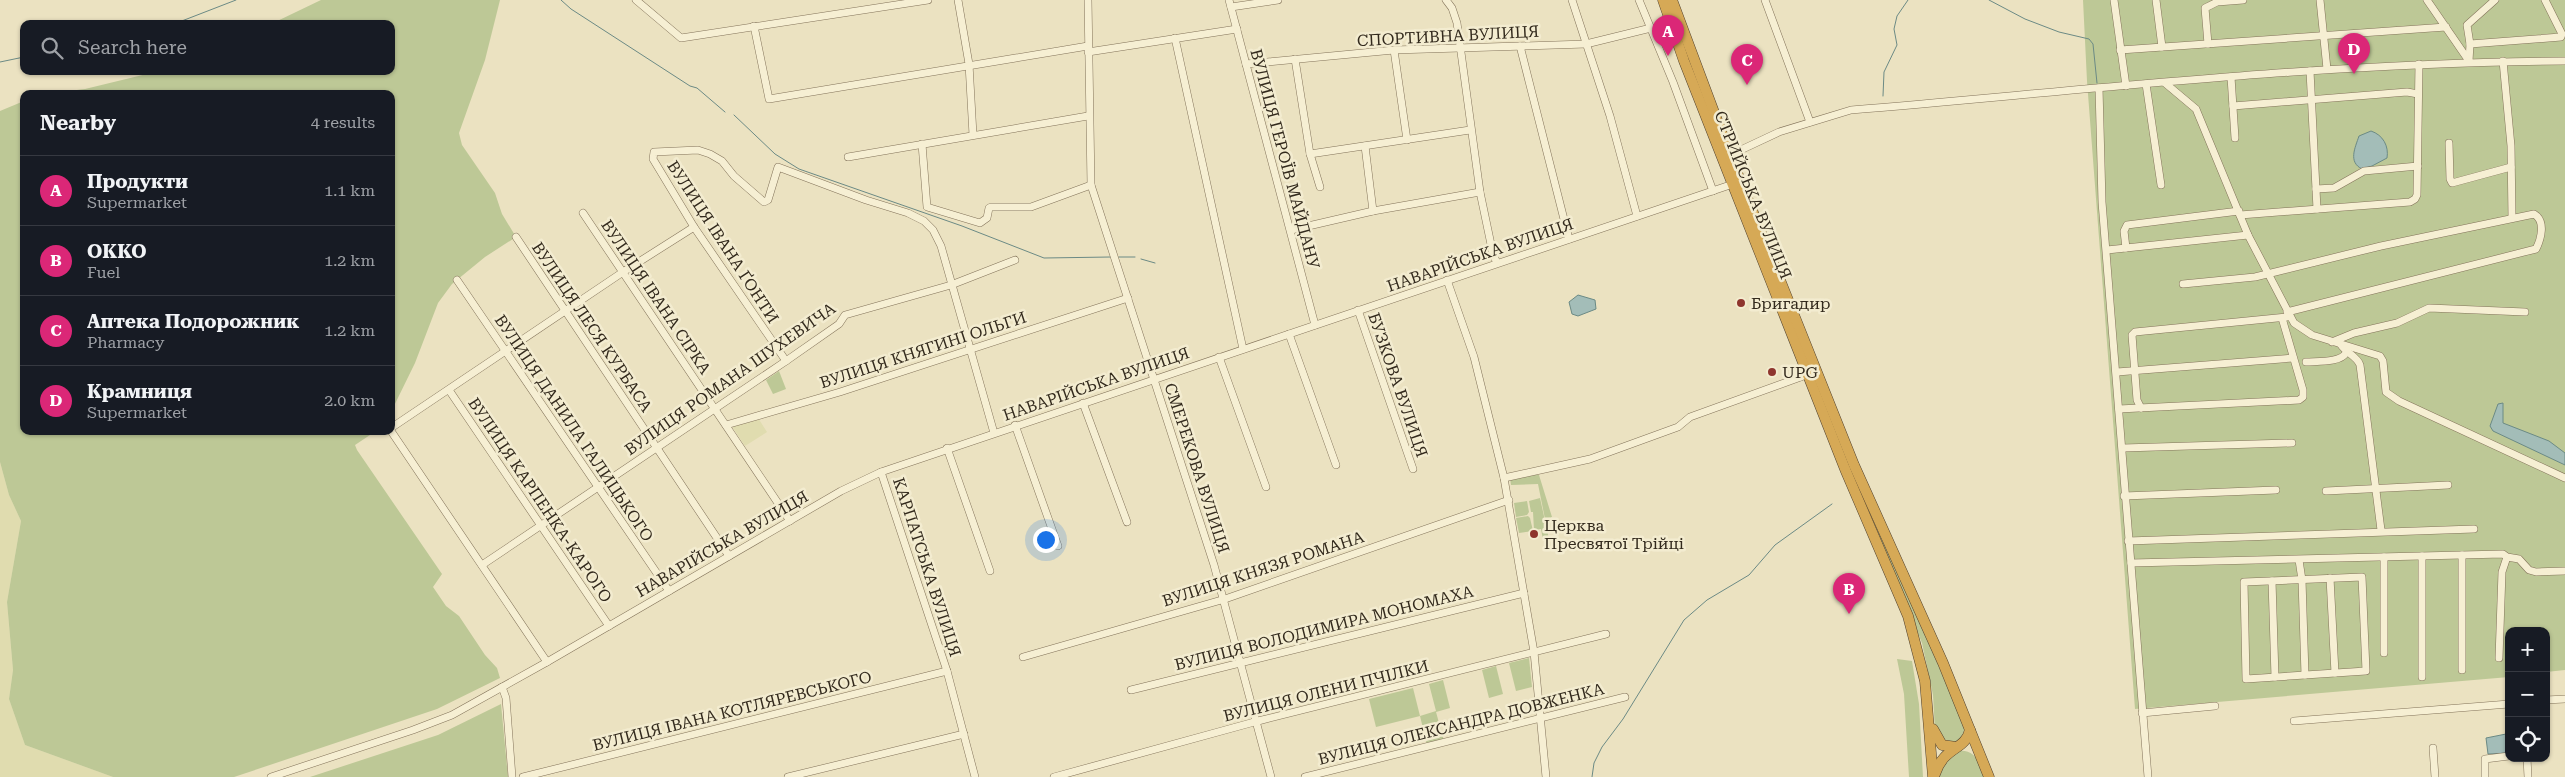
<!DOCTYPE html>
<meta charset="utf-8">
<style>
body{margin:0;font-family:"Roboto Serif",serif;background:#20242c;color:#f1f3f6}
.controls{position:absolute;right:15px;bottom:15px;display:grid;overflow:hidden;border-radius:10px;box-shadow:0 1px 4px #0004}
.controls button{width:45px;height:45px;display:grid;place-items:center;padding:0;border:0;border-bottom:1px solid #363941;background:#171b24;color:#f1f3f6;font:25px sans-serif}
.you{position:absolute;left:1045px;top:539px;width:18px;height:18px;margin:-12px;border:4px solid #fff;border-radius:50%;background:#1a73e8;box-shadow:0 0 0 8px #1a73e833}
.badge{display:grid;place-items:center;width:32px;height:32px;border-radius:50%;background:#db2777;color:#fff;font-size:16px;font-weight:700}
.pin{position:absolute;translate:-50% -41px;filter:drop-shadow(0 1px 2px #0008)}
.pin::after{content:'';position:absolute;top:26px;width:18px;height:15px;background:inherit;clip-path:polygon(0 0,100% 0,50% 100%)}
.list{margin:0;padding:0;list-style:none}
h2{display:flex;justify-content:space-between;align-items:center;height:65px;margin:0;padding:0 20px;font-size:21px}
h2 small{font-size:16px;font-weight:400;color:#9ea1a6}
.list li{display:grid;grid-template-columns:32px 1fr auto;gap:15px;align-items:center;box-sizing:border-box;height:70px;padding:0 20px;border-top:1px solid #363941}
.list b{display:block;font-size:19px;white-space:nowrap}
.list p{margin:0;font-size:16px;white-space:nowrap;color:#9ea1a6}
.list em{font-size:16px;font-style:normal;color:#9ea1a6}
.icon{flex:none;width:28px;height:28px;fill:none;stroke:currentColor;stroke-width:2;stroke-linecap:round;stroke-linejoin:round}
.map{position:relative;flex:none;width:2565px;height:777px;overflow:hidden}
.search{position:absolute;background:#171b24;box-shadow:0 1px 4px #0004;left:20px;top:20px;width:375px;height:55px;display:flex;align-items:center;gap:12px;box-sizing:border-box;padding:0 18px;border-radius:10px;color:#9ea1a6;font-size:19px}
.panel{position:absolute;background:#171b24;box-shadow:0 1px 4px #0004;left:20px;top:90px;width:375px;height:345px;border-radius:10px}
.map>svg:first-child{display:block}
.farmland{fill:#e0dcaf}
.green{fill:#bdc896}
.water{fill:#a3bdb8;stroke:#6b8a85}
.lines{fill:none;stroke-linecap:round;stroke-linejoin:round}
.stream{stroke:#6b8a85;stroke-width:1}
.minor-casing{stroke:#83735a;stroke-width:8}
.highway-casing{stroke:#51412e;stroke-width:11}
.minor{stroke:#f6efd3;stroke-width:7}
.highway{stroke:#d6a956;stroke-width:10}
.poi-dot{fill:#8e352d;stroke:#f3ecd0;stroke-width:2}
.labels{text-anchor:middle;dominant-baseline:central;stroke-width:5;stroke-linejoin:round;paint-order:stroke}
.street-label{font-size:16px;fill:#332a1d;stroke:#f3ecd0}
.poi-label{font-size:16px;fill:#332a1d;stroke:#f3ecd0;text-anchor:start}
</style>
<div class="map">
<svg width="2565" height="777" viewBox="0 0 2565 777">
<rect width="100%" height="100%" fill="#ebe2c1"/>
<!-- farmland -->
<g class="farmland">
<polygon points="758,418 767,432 745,446 731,425"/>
<polygon points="0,462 9,495 21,521 7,602 13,670 9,699 25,745 113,777 0,777"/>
</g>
<!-- green -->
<g class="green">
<polygon points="321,0 500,0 485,60 459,133 462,145 495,193 502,214 516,237 485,257 452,284 438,303 415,363 391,412 391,94 44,94 85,89 159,71 391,71 391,24 271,24"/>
<polygon points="2083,0 2565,0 2565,670 2546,672 2546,631 2509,631 2509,677 2135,709 2087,81"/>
<polygon points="24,101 24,431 376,431 355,445 357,450 442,574 433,587 446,606 459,616 485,655 497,668 500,678 437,709 234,777 113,777 25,745 9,699 13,670 7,602 21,521 9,495 0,462 0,111"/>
<polygon points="1780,293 1965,728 1961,741 1947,744 1935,730 1933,695 1922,643"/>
<polygon points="779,371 786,389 773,394 766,380"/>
<polygon points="1536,474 1539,475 1552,517 1545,519 1538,484 1511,485 1510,478"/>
<polygon points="1540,498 1549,539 1543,540 1541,529 1534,530 1533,512 1531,512 1529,501"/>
<polygon points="1527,501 1529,512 1527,515 1516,517 1514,503"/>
<polygon points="1528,516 1530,518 1533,531 1519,533 1516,518"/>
<polygon points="1529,658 1532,687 1516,691 1509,663"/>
<polygon points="1897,659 1912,661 1919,704 1923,777 1909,777 1904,694"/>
<polygon points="1496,666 1503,694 1489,698 1482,670"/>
<polygon points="1443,680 1450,708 1436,712 1444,741 1427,745 1420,716 1376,727 1369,699 1413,688 1420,716 1436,711 1429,684"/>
<polygon points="501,704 508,777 310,777 438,735"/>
<path d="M1958,751C1976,749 1979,763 1985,777H1940L1939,770L1946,757Z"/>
</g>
<!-- water -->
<g class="water">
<path d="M2371,131C2383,135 2389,146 2387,158L2372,166L2362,169C2348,162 2355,148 2359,136Z"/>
<polygon points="1578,295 1595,300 1596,309 1578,316 1572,314 1569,302"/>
<polygon points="2503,403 2503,423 2549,441 2565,453 2565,465 2493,431 2490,426 2498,404"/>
<polygon points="2506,734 2508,753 2488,754 2486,738"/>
</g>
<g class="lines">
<!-- stream -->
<g class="stream">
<polyline points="561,0 571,9 690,86 697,88 725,112"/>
<polyline points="1989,0 2025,19 2059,32 2089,39 2093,44 2097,83"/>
<polyline points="174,24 236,0"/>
<polyline points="0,62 24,57"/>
<polyline points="1883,96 1884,72 1897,45 1894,29 1897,16 1908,0"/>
<polyline points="734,115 775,154 799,169 962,226 1044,258 1111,257"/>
<polyline points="1119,257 1135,257"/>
<polyline points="1141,259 1155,263"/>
<polyline points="1592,777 1594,763 1602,747 1623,719 1684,620 1707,600 1749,575 1775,545 1832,504"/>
</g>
<!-- minor casing -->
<g class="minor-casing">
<g id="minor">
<polyline points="636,0 681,38 928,0"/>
<polyline points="958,0 969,64 973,135"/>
<polyline points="1088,0 1091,185 1214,565 1271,777"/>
<polyline points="1229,0 1315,325"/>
<polyline points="1446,0 1452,8 1457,23 1480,192 1493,254 1497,263"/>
<polyline points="1572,0 1610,116 1637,216"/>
<polyline points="1639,0 1673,82 1713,191"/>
<polyline points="1765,0 1810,122"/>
<polyline points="2114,0 2126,86"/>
<polyline points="2156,0 2162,47"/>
<polyline points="2320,0 2327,69"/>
<polyline points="2427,0 2469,61"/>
<polyline points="1231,7 1278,0"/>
<polyline points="754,26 769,99 1088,46"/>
<polyline points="1175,38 1243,349"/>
<polyline points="2208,44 2205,8 2217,2 2243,0"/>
<polyline points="2470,44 2561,37 2562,34 2545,0"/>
<polyline points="1520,46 1569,239"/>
<polyline points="1394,50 1407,140"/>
<polyline points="2120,50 2446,27"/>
<polyline points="1088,52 1237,29"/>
<polyline points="1295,59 1310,154 1320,187"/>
<polyline points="2469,61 2470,44 2467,25 2495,0"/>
<polyline points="2503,61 2511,146 2512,218"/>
<polyline points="1246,64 1394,50 1586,44 1651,28"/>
<polyline points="2310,71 2317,209"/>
<polyline points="2231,77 2235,138"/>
<polyline points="2165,83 2196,109 2248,235 2294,323 2312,335 2380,356 2383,361 2386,392 2399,401 2565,478"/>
<polyline points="2146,84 2161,185"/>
<polyline points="2099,88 2102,202 2148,777"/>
<polyline points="2233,106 2407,92 2418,94"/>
<polyline points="2449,143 2450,179 2452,183 2511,167"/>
<polyline points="922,144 927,207 980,223 987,218 989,208 991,207 1031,207 1091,185"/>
<polyline points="1365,146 1373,211"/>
<polyline points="1310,154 1470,130"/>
<path d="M1730,155L1779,132L1851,110C2089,90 2326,62 2565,61"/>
<polyline points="848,157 1088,116"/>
<polyline points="2316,189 2334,188 2364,171 2418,166"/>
<polyline points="583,213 790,521"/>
<polyline points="2240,215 2410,202 2415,199 2417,195 2419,64"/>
<polyline points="1291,230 1373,211 1480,192"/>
<polyline points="516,237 729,556"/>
<polyline points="2126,248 2124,231 2127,225 2239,211"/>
<polyline points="2107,250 2248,235"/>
<polyline points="457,280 669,591"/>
<polyline points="1447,280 1474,357 1504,478 1534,652 1546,777"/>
<path d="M2183,284L2255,277L2381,246L2534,214C2546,221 2541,239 2536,249L2532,250L2287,312"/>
<polyline points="1358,310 1413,469"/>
<polyline points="1289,334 1336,465"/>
<polyline points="2332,342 2354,333 2397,323 2429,308 2525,312"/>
<path d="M2341,345C2346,353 2357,356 2360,365L2381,530"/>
<polyline points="1219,357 1266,487"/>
<polyline points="786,361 694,227 653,159 654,152 698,150 710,154 722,161 734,176 764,202 768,200 778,167 866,200 908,213 924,221 933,230 941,246 994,433"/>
<path d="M2306,362C2317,361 2340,363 2346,353"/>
<polyline points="2117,372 2293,358"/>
<polyline points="449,390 609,626"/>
<polyline points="1083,403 1127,522"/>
<polyline points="2141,408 2137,400 2132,335 2135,332 2287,317"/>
<polyline points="2119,409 2299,400 2303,397 2303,390 2282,318"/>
<polyline points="726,425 840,392 1128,298"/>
<polyline points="1015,425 1058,546"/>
<polyline points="391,428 623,272 694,227"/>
<polyline points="391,431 547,662"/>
<polyline points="947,448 990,571"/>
<polyline points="2123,448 2292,443"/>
<polyline points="881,472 947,671 975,777"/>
<polyline points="1504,478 1590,459 1678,427 1690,417 1809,374"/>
<polyline points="2326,491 2448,485"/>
<polyline points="2124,496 2276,490"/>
<polyline points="2128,541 2474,529"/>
<polyline points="2299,560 2302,580 2305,675"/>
<polyline points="2131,563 2503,554 2507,557 2519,559 2529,570 2536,572 2565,571"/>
<polyline points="482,565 786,361 839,324 845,315 951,285 1015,260"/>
<polygon points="2362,577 2366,671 2246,679 2244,582"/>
<polyline points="2330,578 2335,673"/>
<polyline points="2272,581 2275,677"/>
<polyline points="2384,653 2384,557"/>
<polyline points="1023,657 1225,599 1509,500"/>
<polyline points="2499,658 2502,572 2507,557"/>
<polyline points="2462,670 2462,555"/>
<polyline points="2422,677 2422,556"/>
<polyline points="502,687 506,698 512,777"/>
<polyline points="1131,690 1524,593"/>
<polyline points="2546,700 2565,699"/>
<polyline points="2142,713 2215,706"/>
<polyline points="2294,721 2509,704"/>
<polyline points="2433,748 2435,777"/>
<polyline points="2527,758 2528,777"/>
<polyline points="271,777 413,730 452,715 547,662 841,491 881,472 1733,184"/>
<polyline points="523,777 947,671"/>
<polyline points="788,777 964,734"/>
<polyline points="1054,777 1258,721 1606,634"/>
<polyline points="1305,777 1625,697"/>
<polyline points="2485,777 2485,759 2509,756"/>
</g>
</g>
<!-- highway casing -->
<g class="highway-casing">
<g id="highway">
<polyline points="1663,0 1684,61 1845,469 1908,616 1925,681 1933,777"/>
<polyline points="1672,0 1730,155 1854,465 1943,663 1989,777"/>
<polyline points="1933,729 1942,745 1956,747"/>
<path d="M1935,774C1944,746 1965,751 1970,730"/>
</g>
</g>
<!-- minor -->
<use href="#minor" class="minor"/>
<!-- highway -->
<use href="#highway" class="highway"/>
</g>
<!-- markers -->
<g class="poi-dot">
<circle cx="1741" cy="303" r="5"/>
<circle cx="1772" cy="372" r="5"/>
<circle cx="1534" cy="534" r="5"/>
</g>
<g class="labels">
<!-- street labels -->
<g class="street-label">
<text transform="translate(1448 36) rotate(-3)">СПОРТИВНА ВУЛИЦЯ</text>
<text transform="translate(1285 159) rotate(75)">ВУЛИЦЯ ГЕРОЇВ МАЙДАНУ</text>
<text transform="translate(1753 195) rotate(68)">СТРИЙСЬКА ВУЛИЦЯ</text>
<text transform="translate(723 242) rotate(57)">ВУЛИЦЯ ІВАНА ҐОНТИ</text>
<text transform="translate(1480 255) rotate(-19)">НАВАРІЙСЬКА ВУЛИЦЯ</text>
<text transform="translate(656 297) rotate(56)">ВУЛИЦЯ ІВАНА СІРКА</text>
<text transform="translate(592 327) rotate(56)">ВУЛИЦЯ ЛЕСЯ КУРБАСА</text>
<text transform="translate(923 350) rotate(-18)">ВУЛИЦЯ КНЯГИНІ ОЛЬГИ</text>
<text transform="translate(730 379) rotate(-35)">ВУЛИЦЯ РОМАНА ШУХЕВИЧА</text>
<text transform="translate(1096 384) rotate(-19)">НАВАРІЙСЬКА ВУЛИЦЯ</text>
<text transform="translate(1398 385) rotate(71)">БУЗКОВА ВУЛИЦЯ</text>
<text transform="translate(574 428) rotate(56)">ВУЛИЦЯ ДАНИЛА ГАЛИЦЬКОГО</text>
<text transform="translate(1197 468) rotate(72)">СМЕРЕКОВА ВУЛИЦЯ</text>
<text transform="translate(540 500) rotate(56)">ВУЛИЦЯ КАРПЕНКА-КАРОГО</text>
<text transform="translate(722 544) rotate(-30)">НАВАРІЙСЬКА ВУЛИЦЯ</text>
<text transform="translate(927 567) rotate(72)">КАРПАТСЬКА ВУЛИЦЯ</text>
<text transform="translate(1263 569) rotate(-18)">ВУЛИЦЯ КНЯЗЯ РОМАНА</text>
<text transform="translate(1324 628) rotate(-14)">ВУЛИЦЯ ВОЛОДИМИРА МОНОМАХА</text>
<text transform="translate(1326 691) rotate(-14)">ВУЛИЦЯ ОЛЕНИ ПЧІЛКИ</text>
<text transform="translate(732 711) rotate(-14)">ВУЛИЦЯ ІВАНА КОТЛЯРЕВСЬКОГО</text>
<text transform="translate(1461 724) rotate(-14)">ВУЛИЦЯ ОЛЕКСАНДРА ДОВЖЕНКА</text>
</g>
<!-- poi labels -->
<g class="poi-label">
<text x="1751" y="303">Бригадир</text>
<text x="1782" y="372">UPG</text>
<text x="1544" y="525">Церква<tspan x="1544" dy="18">Пресвятої Трійці</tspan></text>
</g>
</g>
</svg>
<div class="controls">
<button>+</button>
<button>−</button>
<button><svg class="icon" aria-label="locate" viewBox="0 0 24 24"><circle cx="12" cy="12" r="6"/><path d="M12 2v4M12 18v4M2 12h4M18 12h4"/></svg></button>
</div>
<div class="you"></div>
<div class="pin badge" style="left:1668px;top:56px">A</div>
<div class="pin badge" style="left:1849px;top:614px">B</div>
<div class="pin badge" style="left:1747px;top:85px">C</div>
<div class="pin badge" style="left:2354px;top:74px">D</div>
<div class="search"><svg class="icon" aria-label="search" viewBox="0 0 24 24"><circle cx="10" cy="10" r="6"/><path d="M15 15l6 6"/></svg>Search here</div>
<section class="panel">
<h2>Nearby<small>4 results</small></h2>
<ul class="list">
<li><span class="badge">A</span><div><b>Продукти</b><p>Supermarket</p></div><em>1.1 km</em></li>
<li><span class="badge">B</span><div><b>ОККО</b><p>Fuel</p></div><em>1.2 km</em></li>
<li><span class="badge">C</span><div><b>Аптека Подорожник</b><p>Pharmacy</p></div><em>1.2 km</em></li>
<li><span class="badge">D</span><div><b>Крамниця</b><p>Supermarket</p></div><em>2.0 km</em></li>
</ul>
</section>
</div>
